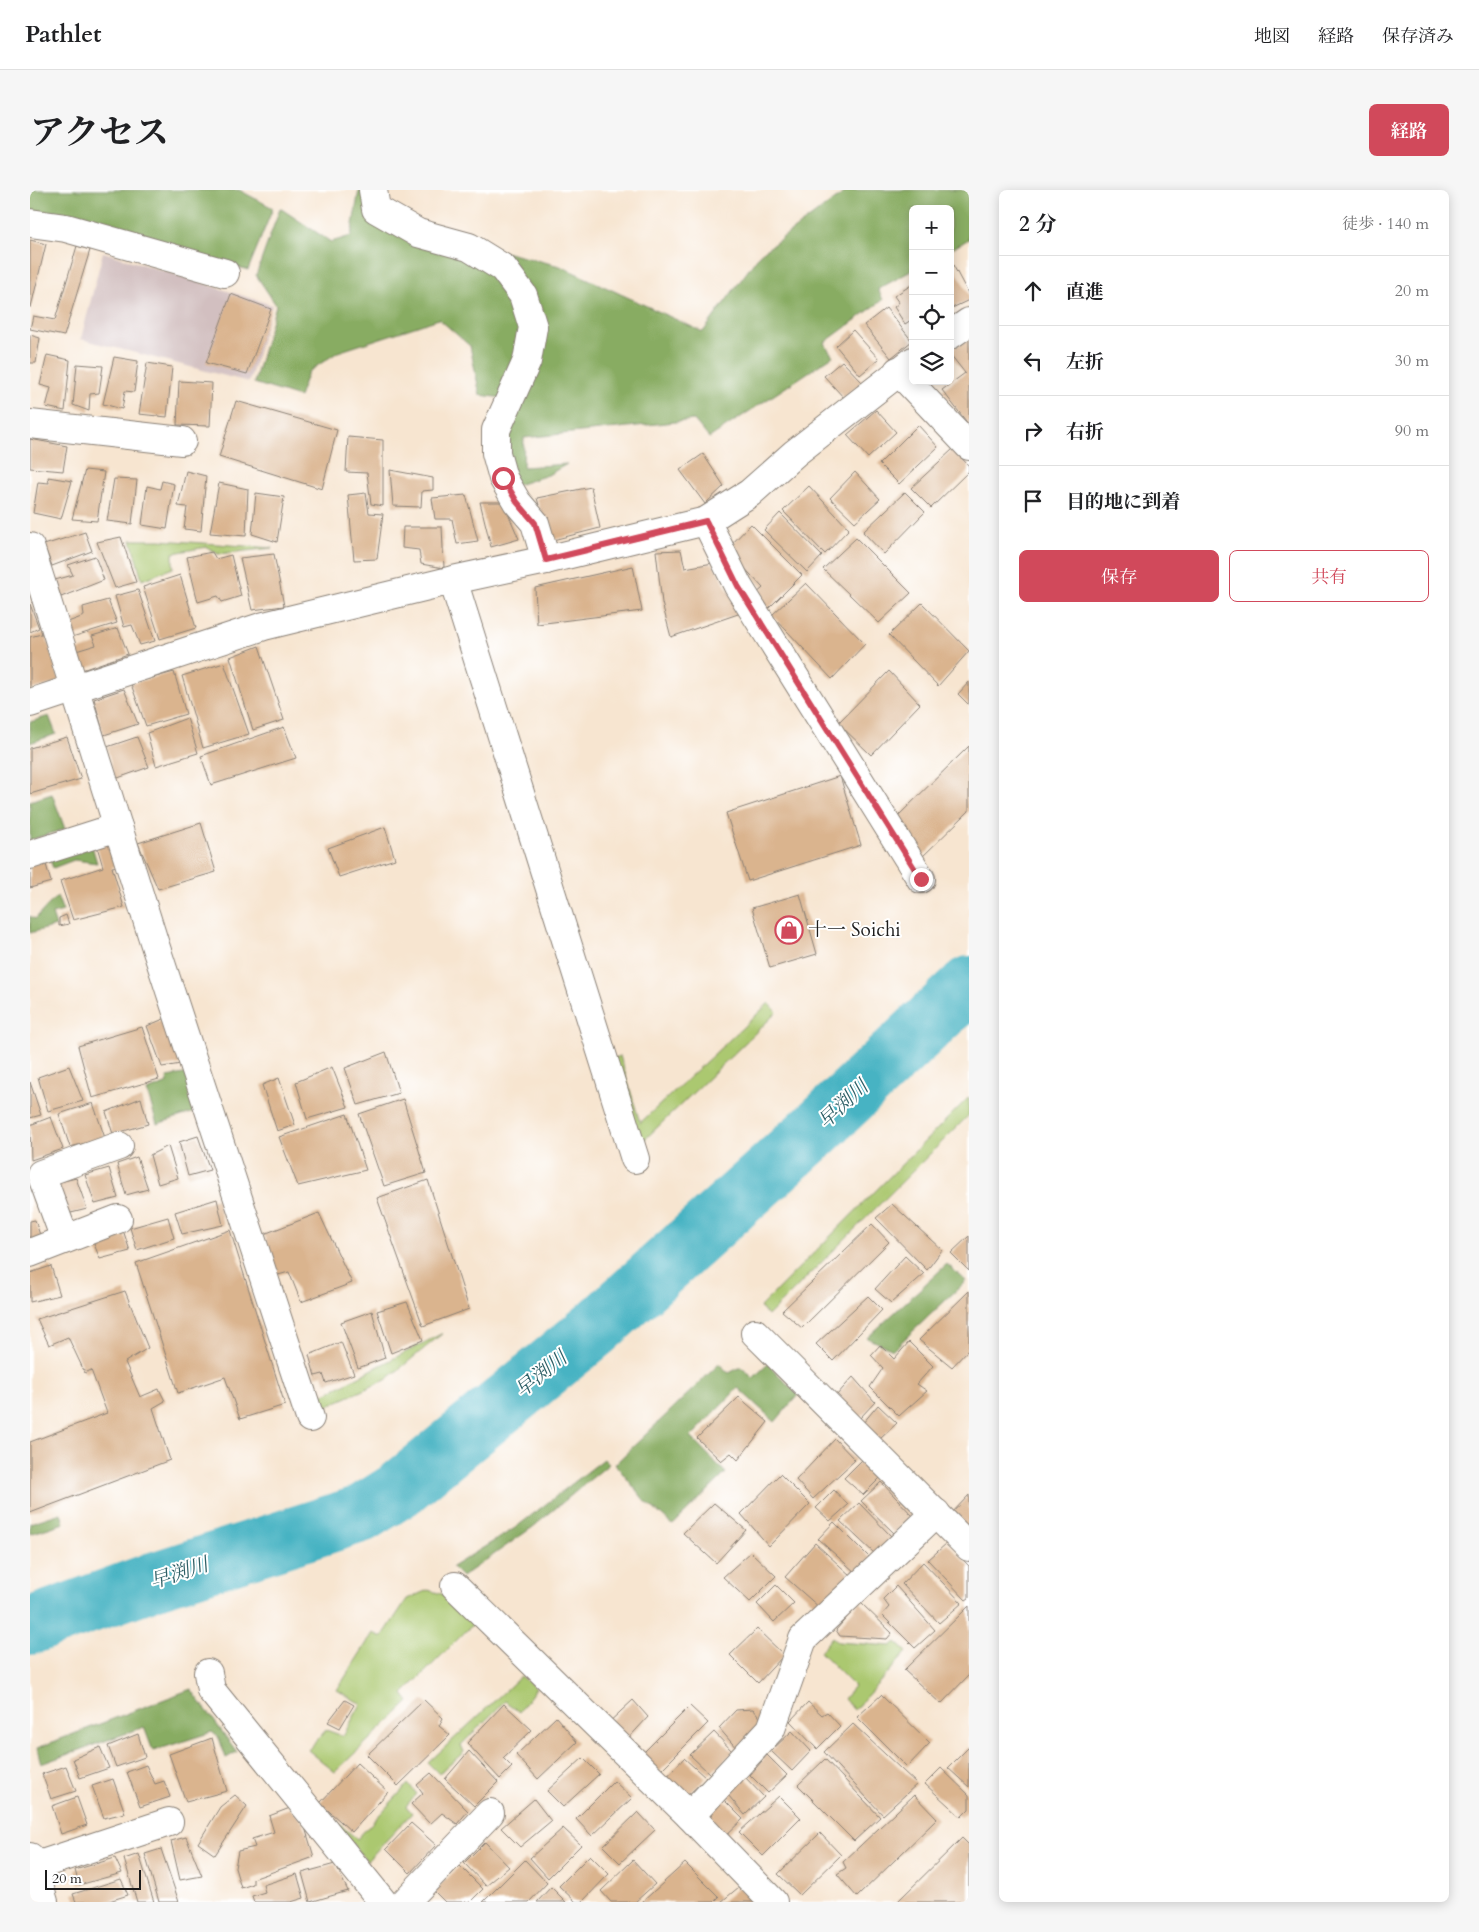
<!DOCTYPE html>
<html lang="ja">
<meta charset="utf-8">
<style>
body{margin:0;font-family:Cardo,"Noto Serif JP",serif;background:#f6f6f6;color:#202124}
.controls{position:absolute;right:15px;top:15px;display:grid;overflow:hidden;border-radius:8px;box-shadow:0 2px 12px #0003}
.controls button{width:45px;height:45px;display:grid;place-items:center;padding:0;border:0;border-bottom:1px solid #e0e0e0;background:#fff;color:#202124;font:25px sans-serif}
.scale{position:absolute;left:15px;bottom:12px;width:96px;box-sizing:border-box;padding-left:5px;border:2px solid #1c1c1c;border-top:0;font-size:14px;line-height:18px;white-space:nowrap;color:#1c1c1c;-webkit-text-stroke:4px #fff;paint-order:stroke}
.stop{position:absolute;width:15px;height:15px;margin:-11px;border:4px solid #d1495b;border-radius:50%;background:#fff}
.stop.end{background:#d1495b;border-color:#fff;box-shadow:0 1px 5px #0008}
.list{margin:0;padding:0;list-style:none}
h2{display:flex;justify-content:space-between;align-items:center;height:65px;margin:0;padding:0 20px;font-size:21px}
h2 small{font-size:16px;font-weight:400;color:#757577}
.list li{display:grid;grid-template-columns:32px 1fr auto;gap:15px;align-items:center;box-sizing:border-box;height:70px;padding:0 20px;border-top:1px solid #e0e0e0}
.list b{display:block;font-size:19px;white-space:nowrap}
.list em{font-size:16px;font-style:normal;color:#757577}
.actions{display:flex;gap:10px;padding:15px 20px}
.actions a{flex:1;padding:11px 0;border:1px solid #d1495b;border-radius:8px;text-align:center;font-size:18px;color:#d1495b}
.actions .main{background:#d1495b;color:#fff}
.icon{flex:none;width:28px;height:28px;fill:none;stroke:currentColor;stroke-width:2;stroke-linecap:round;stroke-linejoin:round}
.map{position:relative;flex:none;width:939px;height:1712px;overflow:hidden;border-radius:8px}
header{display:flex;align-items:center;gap:30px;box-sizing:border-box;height:70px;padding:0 25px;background:#fff;border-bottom:1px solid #e0e0e0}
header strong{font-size:24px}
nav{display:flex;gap:28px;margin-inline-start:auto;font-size:18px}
.intro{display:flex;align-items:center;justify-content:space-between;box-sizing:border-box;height:120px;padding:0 30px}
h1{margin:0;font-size:35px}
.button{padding:12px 22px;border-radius:8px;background:#d1495b;color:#fff;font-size:18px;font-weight:700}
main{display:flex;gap:30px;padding:0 30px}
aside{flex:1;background:#fff;border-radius:8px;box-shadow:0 2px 12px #0003}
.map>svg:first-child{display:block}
.industrial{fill:#d2bfc0}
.green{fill:#abc86f;stroke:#647246}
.forest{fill:#88ac62;stroke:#52643f}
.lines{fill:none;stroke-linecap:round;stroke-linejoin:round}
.river{stroke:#47b3c3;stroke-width:58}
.building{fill:#dab48e}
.minor-casing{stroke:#8a8076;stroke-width:30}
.minor{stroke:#fff;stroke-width:28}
.route{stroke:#d1495b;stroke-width:6}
.labels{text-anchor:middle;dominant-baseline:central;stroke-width:4;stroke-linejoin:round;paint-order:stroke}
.poi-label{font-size:19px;fill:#1c1c1c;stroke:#fff;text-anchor:start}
.water-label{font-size:20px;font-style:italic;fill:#2f6067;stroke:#fff}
</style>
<header>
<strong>Pathlet</strong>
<nav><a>地図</a><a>経路</a><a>保存済み</a></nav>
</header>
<div class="intro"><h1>アクセス</h1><a class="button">経路</a></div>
<main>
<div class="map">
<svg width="939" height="1712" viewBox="0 0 939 1712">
<rect width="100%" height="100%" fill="#fff"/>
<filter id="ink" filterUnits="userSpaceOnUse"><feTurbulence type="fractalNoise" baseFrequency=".02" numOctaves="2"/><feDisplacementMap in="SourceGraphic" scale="10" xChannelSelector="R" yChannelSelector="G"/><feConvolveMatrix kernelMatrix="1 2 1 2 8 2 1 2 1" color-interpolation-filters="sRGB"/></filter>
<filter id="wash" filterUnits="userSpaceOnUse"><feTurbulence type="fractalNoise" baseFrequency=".0096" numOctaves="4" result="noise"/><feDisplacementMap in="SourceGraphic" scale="20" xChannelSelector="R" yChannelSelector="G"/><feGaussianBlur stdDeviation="1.12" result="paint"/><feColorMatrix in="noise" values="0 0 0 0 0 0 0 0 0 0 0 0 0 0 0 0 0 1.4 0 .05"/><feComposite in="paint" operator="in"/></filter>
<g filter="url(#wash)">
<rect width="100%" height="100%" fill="#f7e5d0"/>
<!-- industrial -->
<polygon class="industrial" points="73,62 242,115 219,192 51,149"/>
<!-- green -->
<g class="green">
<polygon points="101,350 130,350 243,358 188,364 177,357 143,363 143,378 112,390"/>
<polygon points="739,813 747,822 610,954 580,870 590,866 610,933"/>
<polygon points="939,907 939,925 738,1126 730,1117"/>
<polygon points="413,1143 356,1190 290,1219 287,1208"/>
<polygon points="398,1400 415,1405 443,1434 373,1504 379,1512 305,1582 278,1560 296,1540 313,1546 331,1514 307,1500 343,1443 352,1447 377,1409"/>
<polygon points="802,1447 808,1452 861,1456 866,1452 877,1462 824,1520 814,1509 824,1496 790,1462"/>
<polygon points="491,1486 506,1498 489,1522 475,1511 431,1555 434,1562 409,1584 398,1573"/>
<polygon points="378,1594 387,1604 376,1616 382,1623 337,1671 298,1625 327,1649"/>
</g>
<!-- forest -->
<g class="forest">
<polygon points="0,0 209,0 243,18 218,80 39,27 0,24"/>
<polygon points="329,0 333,0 346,30 530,76 673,142 730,64 818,0 939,0 939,49 920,60 920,19 883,19 883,80 848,99 853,110 794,153 803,166 679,248 664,230 494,248 493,277 537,274 518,285 487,295 476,282 473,208 450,205 440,156 409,129 308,162 278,182 269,207 224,193 246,115 226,85 250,18 301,52 321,46"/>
<polygon points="19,526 26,544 0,553 0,532"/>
<polygon points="22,604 35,639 0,650 0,611"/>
<polygon points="62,656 67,673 44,670 23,678 19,667"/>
<polygon points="27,706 33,721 22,724 26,736 0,743 0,726 5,729"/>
<polygon points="159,883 168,921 127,934 117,901 138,893 137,887"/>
<polygon points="917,1074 936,1091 863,1160 837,1148"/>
<polygon points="689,1174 699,1183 711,1177 723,1188 738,1174 768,1205 745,1232 708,1198 661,1247 696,1283 643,1335 615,1311 585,1274"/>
<polygon points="574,1269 579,1274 503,1337 432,1387 422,1377 485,1338"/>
<polygon points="31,1323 34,1333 0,1344 0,1333"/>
<polygon points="161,1499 207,1562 196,1568 189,1548 182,1542 123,1561 114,1537 11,1574 7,1558"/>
</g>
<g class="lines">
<!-- river -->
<polyline class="river" points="0,1436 126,1390 331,1324 369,1300 565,1139 782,943 939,795"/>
</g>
<g id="blocks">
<!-- building -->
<g class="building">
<polygon points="0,50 16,54 1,117 0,117"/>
<polygon points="47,56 60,60 34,146 0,139 3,126 25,130"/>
<polygon points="922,73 939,105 939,110 920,119 920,74"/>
<polygon points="883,94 883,133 881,130 875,134 864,117 869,113 864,106"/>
<polygon points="201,104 241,119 217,184 176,173"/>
<polygon points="856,118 882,151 861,168 834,135"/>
<polygon points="823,140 849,169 830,185 806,156"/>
<polygon points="0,145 10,148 6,173 0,173"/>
<polygon points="939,149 939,235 912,200 935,183 920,164 920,160"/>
<polygon points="17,165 40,170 35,221 16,217 21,198 10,195"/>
<polygon points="84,167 108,171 104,202 95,201 92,219 73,214"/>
<polygon points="812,171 832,192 814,208 794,186"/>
<polygon points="117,173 142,177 137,227 109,224"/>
<polygon points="47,174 73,176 69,203 60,204 59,221 43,215"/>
<polygon points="149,191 182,193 180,236 147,235"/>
<polygon points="206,211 307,240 292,299 189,267"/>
<polygon points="846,220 866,242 838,268 817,245"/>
<polygon points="888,235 908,257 869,294 849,274"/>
<polygon points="318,247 353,250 353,316 341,314 337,283 316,282"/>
<polygon points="0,249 37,256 33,281 0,278"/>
<polygon points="923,259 939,276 939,281 901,318 881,298"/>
<polygon points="673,264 694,296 675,314 650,280"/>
<polygon points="55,280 74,282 67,331 42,329"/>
<polygon points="360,280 403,288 403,300 392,301 391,317 363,316"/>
<polygon points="156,281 176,286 171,341 154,339 157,317 148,316"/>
<polygon points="825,282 850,309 825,332 800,308"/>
<polygon points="18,287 42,291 31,329 3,323 8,292 19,293"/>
<polygon points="84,289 107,290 102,334 77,331"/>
<polygon points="132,291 144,294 137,339 112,335 117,296 130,299"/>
<polygon points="189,293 218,299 216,346 180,343"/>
<polygon points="779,296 819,339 795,364 753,321"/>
<polygon points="561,297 570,338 519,351 507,308"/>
<polygon points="875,302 895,322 854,364 833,342"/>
<polygon points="226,303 254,307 247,352 222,344"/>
<polygon points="336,303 339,323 353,324 347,369 324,370 318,305"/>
<polygon points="436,305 448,351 427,354 422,329 405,329 402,308"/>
<polygon points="450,312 473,312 489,349 461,357"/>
<polygon points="750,323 792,366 777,382 734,340"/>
<polygon points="721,334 772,385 738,419 725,405 733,398 697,359"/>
<polygon points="373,337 412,337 414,378 391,374 389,360 372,358"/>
<polygon points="55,342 62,361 22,376 14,355"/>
<polygon points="91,347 106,392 85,398 67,352"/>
<polygon points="826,348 881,403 849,433 793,379"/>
<polygon points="651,360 655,378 683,373 711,423 641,447 632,413 626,361"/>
<polygon points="182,362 186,369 201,365 211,406 192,412 188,406 168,412 157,367"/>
<polygon points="244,364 254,416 222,420 210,368"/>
<polygon points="65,366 74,390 31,407 25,390 43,385 38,375"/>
<polygon points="603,376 612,421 507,434 505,398"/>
<polygon points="150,385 166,438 130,449 113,397"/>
<polygon points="776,393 835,454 802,489 742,425"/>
<polygon points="108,400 125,451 110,455 102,435 94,437 85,406"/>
<polygon points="78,410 87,433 42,447 38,432 54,426 53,417"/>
<polygon points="892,413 939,461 908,496 859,445"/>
<polygon points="0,414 9,438 0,442"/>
<polygon points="88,438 98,464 52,480 46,461 66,455 62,446"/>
<polygon points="15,443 30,492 0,500 0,447"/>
<polygon points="229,456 254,530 223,540 200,467"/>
<polygon points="194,473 219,544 173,558 152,486"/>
<polygon points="859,481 890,514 841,565 808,533"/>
<polygon points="144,482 156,524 116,536 101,494"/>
<polygon points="939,492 939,515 928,504"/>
<polygon points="94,499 108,534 74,545 64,509"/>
<polygon points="157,528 168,563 126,576 117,543"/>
<polygon points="254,537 266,568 181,595 171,566"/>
<polygon points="37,547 51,589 0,604 0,558"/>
<polygon points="107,547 119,577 85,589 77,557"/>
<polygon points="939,556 939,621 887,672 864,630"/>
<polygon points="810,586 831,655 718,691 696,623"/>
<polygon points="171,633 186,682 128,699 108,653"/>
<polygon points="355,637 365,669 309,687 298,658"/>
<polygon points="79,651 89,676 82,677 94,717 43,730 30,691 73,677 66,653"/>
<polygon points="15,671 21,692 0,698 0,675"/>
<polygon points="770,704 787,764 740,778 722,718"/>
<polygon points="36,725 39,734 29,736 29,728"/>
<polygon points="136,828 151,874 132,877 117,836"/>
<polygon points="112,837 129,889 62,908 48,856"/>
<polygon points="356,862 369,903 328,915 315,878"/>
<polygon points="39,876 53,911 18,921 8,887"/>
<polygon points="302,877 318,917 277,929 266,892"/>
<polygon points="249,888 265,935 247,941 232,895"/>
<polygon points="0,892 11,925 0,928"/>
<polygon points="111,908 118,934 83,944 76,922"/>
<polygon points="373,909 396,983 354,996 329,924"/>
<polygon points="63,913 75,948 40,957 29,924"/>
<polygon points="317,924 336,980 268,996 249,947"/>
<polygon points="21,927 33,959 1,970 0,935"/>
<polygon points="168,946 180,980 158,986 149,952"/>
<polygon points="138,956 148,988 128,994 120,965"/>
<polygon points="107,967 118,999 96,1005 87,974"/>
<polygon points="79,978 88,1008 65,1014 55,985"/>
<polygon points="46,988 57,1019 37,1024 26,993"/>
<polygon points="398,990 439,1119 393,1136 347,1008"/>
<polygon points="187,1009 193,1035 152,1044 145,1022"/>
<polygon points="862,1014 912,1060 897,1080 846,1028"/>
<polygon points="289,1023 322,1093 271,1112 259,1082 248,1085 234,1044"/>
<polygon points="138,1027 144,1048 107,1060 100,1038"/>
<polygon points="5,1030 12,1051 0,1054 0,1031"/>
<polygon points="842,1034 859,1052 772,1138 752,1121"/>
<polygon points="93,1040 100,1061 70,1069 62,1049"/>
<polygon points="200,1040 255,1215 210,1229 195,1187 148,1203 106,1073"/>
<polygon points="939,1046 939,1081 921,1063"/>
<polygon points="875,1066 894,1084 861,1113 845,1099"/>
<polygon points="21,1076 30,1105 0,1112 0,1083"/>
<polygon points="95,1101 118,1158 95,1172 110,1207 129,1199 135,1211 123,1218 140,1270 0,1323 0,1252 77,1223 61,1180 55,1183 38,1147 19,1155 7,1129"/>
<polygon points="939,1101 939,1159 922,1177 889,1150"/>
<polygon points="838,1106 852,1120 803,1171 786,1154"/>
<polygon points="377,1112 393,1150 361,1163 347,1121"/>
<polygon points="342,1121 355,1168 328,1178 311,1132"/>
<polygon points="311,1152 324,1184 296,1193 293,1184 285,1186 279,1165"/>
<polygon points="879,1152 903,1176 887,1194 897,1201 869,1226 840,1197 853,1178 841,1165 850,1155 864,1169"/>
<polygon points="823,1187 845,1212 830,1228 806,1206"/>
<polygon points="709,1207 738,1232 708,1270 701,1263 691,1271 667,1248"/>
<polygon points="848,1215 867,1233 849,1250 833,1233"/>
<polygon points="805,1249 825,1270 783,1309 766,1290"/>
<polygon points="834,1268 851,1287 833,1305 814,1288"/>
<polygon points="750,1284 780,1314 739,1356 711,1324"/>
<polygon points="851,1292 883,1326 864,1343 831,1311"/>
<polygon points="804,1300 818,1315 800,1331 786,1318"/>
<polygon points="939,1305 939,1343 920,1325"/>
<polygon points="684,1313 716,1340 686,1373 653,1343"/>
<polygon points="829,1313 862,1347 845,1364 810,1331"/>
<polygon points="804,1332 841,1369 826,1383 788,1349"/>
<polygon points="785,1353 821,1386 790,1418 755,1387"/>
<polygon points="917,1353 939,1376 939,1408 936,1410 898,1370"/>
<polygon points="721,1362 746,1386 720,1412 693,1387"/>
<polygon points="893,1372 932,1413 909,1433 872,1394"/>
<polygon points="746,1395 764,1413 744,1432 727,1414"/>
<polygon points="866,1396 905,1440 885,1458 852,1425 859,1417 853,1409"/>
<polygon points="830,1412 862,1443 857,1449 810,1446 806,1440"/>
<polygon points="939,1416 939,1485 911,1514 874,1480"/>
<polygon points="727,1439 754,1465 728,1493 700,1465"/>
<polygon points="851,1505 900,1553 877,1577 827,1527"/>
<polygon points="315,1510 324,1515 310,1538 298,1532"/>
<polygon points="394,1510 413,1528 409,1536 420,1545 368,1596 337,1565"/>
<polygon points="603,1510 618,1527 595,1552 577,1534"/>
<polygon points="778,1512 792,1525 797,1522 810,1536 787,1559 760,1531"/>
<polygon points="474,1514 502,1540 473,1568 482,1577 470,1589 437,1553"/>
<polygon points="660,1516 678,1533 629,1582 610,1566"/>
<polygon points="723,1519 733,1531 707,1559 689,1538 706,1520"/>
<polygon points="526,1527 547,1552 508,1589 486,1565"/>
<polygon points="823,1534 887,1594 853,1625 794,1562"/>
<polygon points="762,1541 781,1561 762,1581 741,1561"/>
<polygon points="684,1542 703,1562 680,1584 660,1565"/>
<polygon points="108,1544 115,1567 86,1577 78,1556"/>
<polygon points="182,1548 197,1601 156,1612 139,1564"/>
<polygon points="70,1557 79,1578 50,1588 43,1569"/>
<polygon points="939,1557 939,1597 918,1578"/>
<polygon points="439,1561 468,1592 444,1616 415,1589"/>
<polygon points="737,1565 757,1585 738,1603 720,1585"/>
<polygon points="553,1568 569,1584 533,1617 517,1601"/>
<polygon points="654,1568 676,1588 654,1609 634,1590"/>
<polygon points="795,1569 850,1627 824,1651 768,1595"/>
<polygon points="327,1573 358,1602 322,1642 290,1613"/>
<polygon points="116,1575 125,1594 134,1591 140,1607 110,1617 97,1582"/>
<polygon points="36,1576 46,1601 21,1609 12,1584"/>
<polygon points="911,1578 939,1605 939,1619 931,1627 895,1594"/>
<polygon points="401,1583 438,1621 427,1634 412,1623 400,1634 381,1614 393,1603 387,1595"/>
<polygon points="714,1586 734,1607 715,1625 698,1605"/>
<polygon points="83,1589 95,1623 74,1628 62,1596"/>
<polygon points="584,1591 602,1608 562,1646 546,1629"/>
<polygon points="205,1605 217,1616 185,1665 168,1653 190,1617"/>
<polygon points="884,1605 907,1629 827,1707 807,1684 816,1678 813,1672"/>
<polygon points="749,1606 771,1628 733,1666 709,1642"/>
<polygon points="47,1607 57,1635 31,1644 22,1616"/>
<polygon points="504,1609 521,1631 490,1657 471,1638"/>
<polygon points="693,1609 713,1629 692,1649 673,1630"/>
<polygon points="260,1618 274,1634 284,1667 223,1689 223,1694 211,1698 205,1678 208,1661 225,1657 222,1649 244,1642 239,1626"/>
<polygon points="608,1622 625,1640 590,1673 573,1656"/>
<polygon points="381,1633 406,1655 380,1683 356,1659"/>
<polygon points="533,1638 551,1655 518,1688 500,1668"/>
<polygon points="790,1643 811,1665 770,1705 748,1684"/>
<polygon points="156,1647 172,1686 150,1690 141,1651"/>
<polygon points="932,1648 939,1655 939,1712 867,1712"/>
<polygon points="455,1652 479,1677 456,1696 434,1673"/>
<polygon points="131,1659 149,1712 129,1712 115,1664"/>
<polygon points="109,1664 124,1712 107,1712 94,1669"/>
<polygon points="560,1665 579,1684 552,1712 546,1712 529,1696"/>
<polygon points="85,1668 92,1683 49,1695 45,1680"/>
<polygon points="495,1670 517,1693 499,1712 453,1712"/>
<polygon points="603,1670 625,1694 605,1712 581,1712 571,1701"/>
<polygon points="655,1673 689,1707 684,1712 612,1712"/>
<polygon points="305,1674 318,1701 280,1712 272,1683"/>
<polygon points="430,1676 453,1699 440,1712 415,1712 404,1701"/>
<polygon points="267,1684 274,1708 261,1712 224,1712 222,1706 235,1702 233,1695"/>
<polygon points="91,1689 98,1705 76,1712 46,1712 43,1704"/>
<polygon points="521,1697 536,1712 507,1712"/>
<polygon points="709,1697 724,1712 691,1712"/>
</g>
</g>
</g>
<g filter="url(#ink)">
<use href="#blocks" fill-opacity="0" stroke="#8a8076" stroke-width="1"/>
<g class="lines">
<!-- minor casing -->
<g class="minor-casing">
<g id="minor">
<polyline points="343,0 346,19 388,43 439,57 473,78 493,105 503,137 497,171 466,240 466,263 473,288 487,312 505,333 516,370"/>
<polyline points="0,33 36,38 195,83"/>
<polyline points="920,145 939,132"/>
<polyline points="868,181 939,256"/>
<polyline points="0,234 152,251"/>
<polyline points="676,331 708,396 891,689"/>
<polyline points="0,357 126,758 280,1228"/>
<polyline points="423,390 605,969"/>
<polyline points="0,513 234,436 423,390 516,370 676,331 720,303 765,263 883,171"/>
<polyline points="0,665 88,637"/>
<polyline points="35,1049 11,984 89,956"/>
<polyline points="0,1063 88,1029"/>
<polyline points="725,1143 939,1357"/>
<polyline points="425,1396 660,1626 743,1712"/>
<polyline points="178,1483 181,1500 353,1712"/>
<polyline points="660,1626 741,1539 773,1449 906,1323"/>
<polyline points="0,1667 14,1712"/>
<polyline points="3,1677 139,1632"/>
<polyline points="375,1712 460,1623"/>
</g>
</g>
<!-- minor -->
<use href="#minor" class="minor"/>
</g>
</g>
<g class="lines" filter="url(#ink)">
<!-- route -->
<polyline class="route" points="473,288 487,312 505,333 516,370 676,331 708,396 891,689"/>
</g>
<!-- icons -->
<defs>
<g id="shop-ring" transform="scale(1.4375)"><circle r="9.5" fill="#fff" stroke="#d1495b" stroke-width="1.5"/><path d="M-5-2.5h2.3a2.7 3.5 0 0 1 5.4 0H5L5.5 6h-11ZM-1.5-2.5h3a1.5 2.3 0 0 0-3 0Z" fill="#d1495b"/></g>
</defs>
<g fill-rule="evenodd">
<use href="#shop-ring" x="759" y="740"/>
</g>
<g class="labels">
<!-- poi labels -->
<g class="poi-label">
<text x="778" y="740">十一 Soichi</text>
</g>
<!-- water labels -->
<g class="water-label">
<text transform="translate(813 914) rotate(-43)">早渕川</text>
<text transform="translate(511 1184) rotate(-39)">早渕川</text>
<text transform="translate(149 1383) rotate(-18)">早渕川</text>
</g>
</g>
</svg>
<div class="controls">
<button>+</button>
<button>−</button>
<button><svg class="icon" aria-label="locate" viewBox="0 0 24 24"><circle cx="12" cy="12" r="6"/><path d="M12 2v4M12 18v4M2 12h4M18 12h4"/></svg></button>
<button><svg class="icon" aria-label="layers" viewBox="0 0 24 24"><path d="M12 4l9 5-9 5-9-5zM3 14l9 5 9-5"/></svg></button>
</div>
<div class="scale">20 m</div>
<div class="stop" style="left:473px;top:288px"></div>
<div class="stop end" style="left:891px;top:689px"></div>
</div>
<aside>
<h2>2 分<small>徒歩 · 140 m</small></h2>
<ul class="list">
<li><svg class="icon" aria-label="ahead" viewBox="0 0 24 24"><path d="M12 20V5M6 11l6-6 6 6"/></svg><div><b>直進</b></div><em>20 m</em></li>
<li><svg class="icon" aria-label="left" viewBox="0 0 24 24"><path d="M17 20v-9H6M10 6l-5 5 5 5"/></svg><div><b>左折</b></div><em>30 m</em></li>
<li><svg class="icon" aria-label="right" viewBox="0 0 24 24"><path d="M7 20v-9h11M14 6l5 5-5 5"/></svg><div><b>右折</b></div><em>90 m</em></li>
<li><svg class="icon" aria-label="arrive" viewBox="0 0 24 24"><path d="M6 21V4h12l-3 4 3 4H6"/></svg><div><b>目的地に到着</b></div></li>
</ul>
<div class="actions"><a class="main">保存</a><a>共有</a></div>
</aside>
</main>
